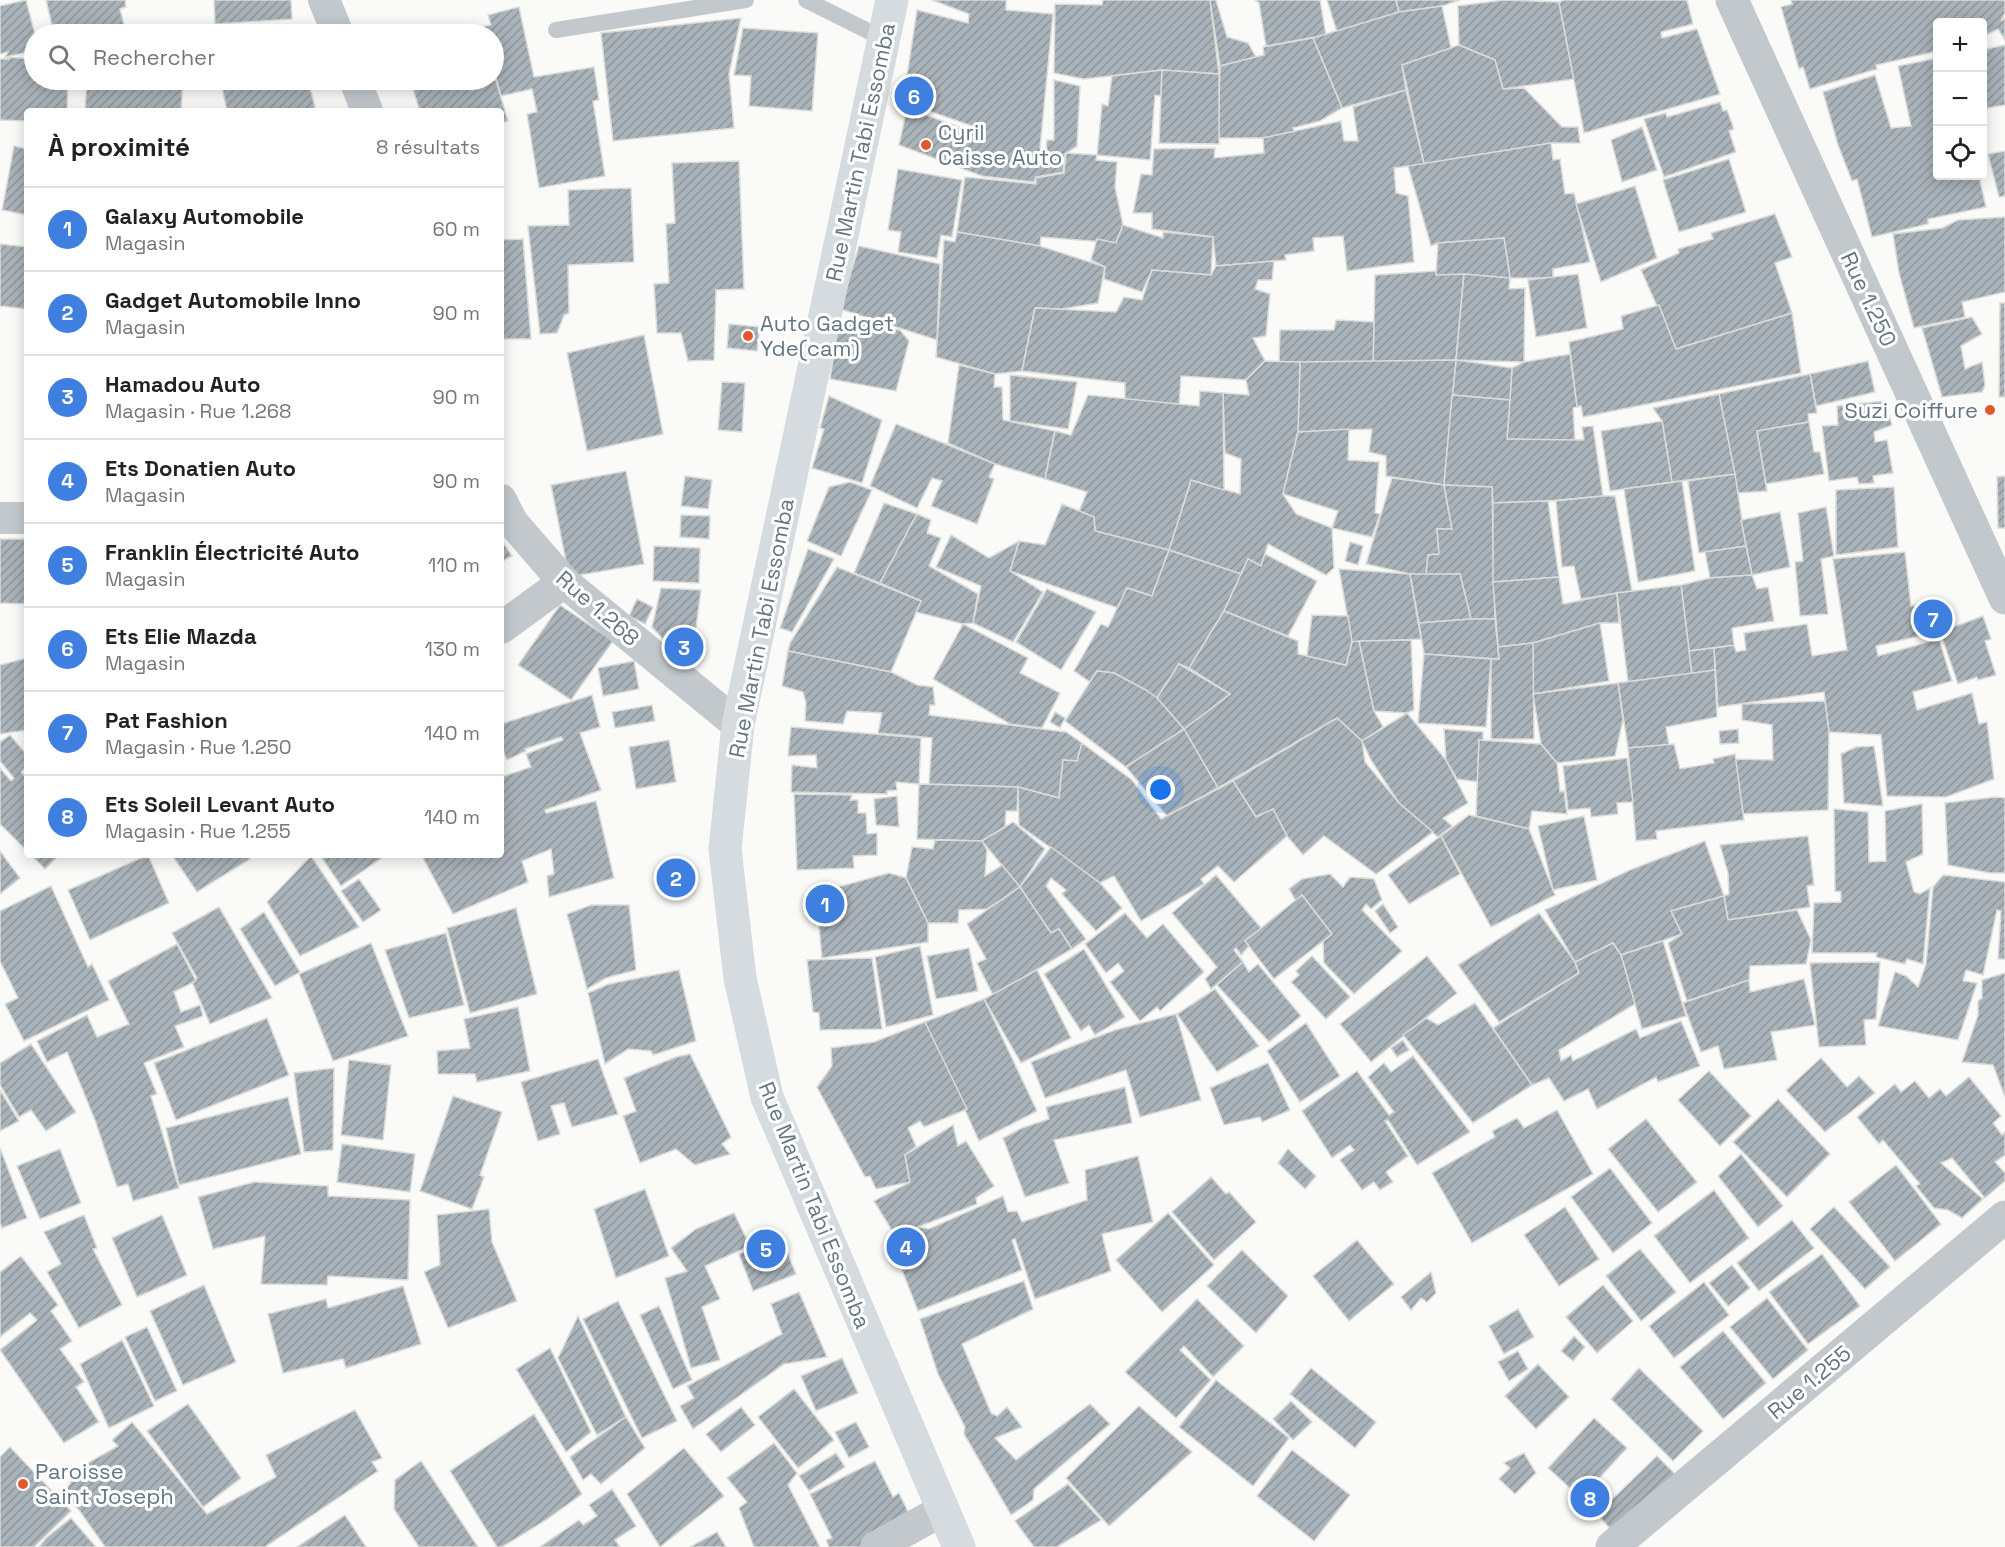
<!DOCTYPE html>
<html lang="fr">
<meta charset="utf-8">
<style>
body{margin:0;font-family:"Space Grotesk",sans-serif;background:#f2f2f2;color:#222}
.controls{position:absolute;right:18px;top:18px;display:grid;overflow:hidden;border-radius:6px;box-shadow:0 3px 15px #0003}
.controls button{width:54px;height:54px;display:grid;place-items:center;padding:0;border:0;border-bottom:2px solid #e0e0e0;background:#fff;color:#222;font:30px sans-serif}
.you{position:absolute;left:1161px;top:790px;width:21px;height:21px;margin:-15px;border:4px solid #fff;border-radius:50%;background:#1a73e8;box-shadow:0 0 0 9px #1a73e833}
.badge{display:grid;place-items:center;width:39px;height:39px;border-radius:50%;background:#e4572e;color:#fff;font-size:20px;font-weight:700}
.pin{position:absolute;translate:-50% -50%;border:3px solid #fff;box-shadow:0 2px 6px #0006}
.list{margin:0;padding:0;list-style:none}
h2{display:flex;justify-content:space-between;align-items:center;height:78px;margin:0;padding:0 24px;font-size:26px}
h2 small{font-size:20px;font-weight:400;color:#767676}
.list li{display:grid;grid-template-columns:39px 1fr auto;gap:18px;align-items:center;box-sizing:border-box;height:84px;padding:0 24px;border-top:2px solid #e0e0e0}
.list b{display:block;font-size:22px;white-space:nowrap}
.list p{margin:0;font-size:20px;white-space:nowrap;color:#767676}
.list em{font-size:20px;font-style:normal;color:#767676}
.icon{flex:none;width:33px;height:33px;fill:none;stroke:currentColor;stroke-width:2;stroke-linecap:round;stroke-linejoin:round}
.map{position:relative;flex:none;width:2005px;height:1547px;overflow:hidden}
.search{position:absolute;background:#fff;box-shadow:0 3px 15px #0003;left:24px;top:24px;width:480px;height:66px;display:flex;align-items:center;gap:15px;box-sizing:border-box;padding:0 21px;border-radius:33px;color:#767676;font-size:22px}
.panel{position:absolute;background:#fff;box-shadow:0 3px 15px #0003;left:24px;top:108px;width:480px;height:750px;border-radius:6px}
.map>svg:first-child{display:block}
.building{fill:url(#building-hatch);stroke:#dcdcda;stroke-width:1.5}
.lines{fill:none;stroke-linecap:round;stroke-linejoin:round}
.service{stroke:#c3c8cc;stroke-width:16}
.minor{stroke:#c3c8cc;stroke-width:32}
.tertiary{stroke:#c3c8cc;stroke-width:33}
.primary{stroke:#d6dbdf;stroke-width:33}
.poi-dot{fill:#e4572e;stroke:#fff;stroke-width:2}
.labels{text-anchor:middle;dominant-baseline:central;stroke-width:6;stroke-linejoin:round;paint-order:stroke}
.poi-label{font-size:22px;fill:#657683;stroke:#fff;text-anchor:start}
.street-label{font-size:22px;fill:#657683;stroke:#fff}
</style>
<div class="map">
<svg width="2005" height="1547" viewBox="0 0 2005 1547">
<defs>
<pattern id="building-hatch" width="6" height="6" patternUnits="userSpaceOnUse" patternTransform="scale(1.5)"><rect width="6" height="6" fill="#aab3b9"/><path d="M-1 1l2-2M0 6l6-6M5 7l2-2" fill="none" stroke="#8e969c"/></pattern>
</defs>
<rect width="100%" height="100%" fill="#fafaf8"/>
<!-- building -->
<g class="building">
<polygon points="26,0 35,34 34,51 5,57 8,52 0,54 0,6"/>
<polygon points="46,0 125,0 126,7 120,9 126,33 54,34"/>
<polygon points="214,0 291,0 292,19 215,24"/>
<polygon points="932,0 1006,0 1006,10 1053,14 1040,148 1046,148 1047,140 1054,140 1054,80 1080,86 1077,146 1065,154 1063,172 1036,177 1034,182 982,176 899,145 907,108 983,136 981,129 903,102 917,10 968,23 969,14"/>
<polygon points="1103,0 1210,0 1219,74 1162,70 1084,79 1054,73 1055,4 1102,5"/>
<polygon points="1210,0 1216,0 1227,37 1248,43 1256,57 1220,66"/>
<polygon points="1255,0 1320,0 1326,35 1266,46 1259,3"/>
<polygon points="1327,0 1396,0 1399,12 1337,32"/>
<polygon points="1396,0 1460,0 1442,6 1399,12"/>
<polygon points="1504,0 1559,2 1574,79 1503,89 1495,60 1459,45 1458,6"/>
<polygon points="1564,0 1687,0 1693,24 1661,32 1662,38 1697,29 1720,94 1584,133 1559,2"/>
<polygon points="1791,0 2005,0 2005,13 2001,21 2005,18 2005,40 1998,29 1982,37 1982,22 1938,22 1938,51 1876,65 1877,69 1810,89 1803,67 1799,69 1781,7 1792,4"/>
<polygon points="1442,6 1451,48 1402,65 1406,90 1342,108 1313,38 1399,12"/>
<polygon points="519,7 534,77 594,67 599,100 593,101 605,176 539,188 527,114 537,112 532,89 501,96 494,70 494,34 483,34 481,27 491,25 488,15"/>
<polygon points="741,18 729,74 734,128 613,141 601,33"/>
<polygon points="743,28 818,33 812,111 749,106 751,76 734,75"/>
<polygon points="298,30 298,34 226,34 226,32"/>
<polygon points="1313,38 1342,108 1320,121 1293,128 1294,132 1263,138 1218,138 1220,66 1264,55 1263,47"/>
<polygon points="1459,45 1495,60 1503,89 1524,88 1562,127 1578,127 1580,143 1551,143 1424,164 1402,65"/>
<polygon points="2005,45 2005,105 1982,109 1982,50"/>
<polygon points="5,57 34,59 34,80 68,80 67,111 27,111 27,121 0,120 0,59 10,59"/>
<polygon points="1938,58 1938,176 1979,176 1986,207 1928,219 1928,224 1872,237 1857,179 1852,181 1838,145 1823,92 1875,75 1891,128 1911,126 1898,66"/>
<polygon points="1162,70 1161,96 1155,95 1150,160 1097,155 1102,104 1108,106 1112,76"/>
<polygon points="1162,70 1219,74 1219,144 1159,143"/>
<polygon points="494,74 508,121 501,123 501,111 420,111 410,80 494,80"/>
<polygon points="87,80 183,80 181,111 85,111"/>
<polygon points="251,80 308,80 316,111 227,111 222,87"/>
<polygon points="1406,90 1424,164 1394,168 1396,193 1408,196 1414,262 1347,271 1343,236 1313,238 1314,251 1285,255 1286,260 1216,266 1213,237 1152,229 1152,213 1133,213 1141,174 1152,175 1154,149 1215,148 1214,158 1264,153 1263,138 1341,121 1344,141 1358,141 1353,107"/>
<polygon points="1720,102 1723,111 1727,110 1734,129 1729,131 1736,152 1664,177 1644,119 1666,113 1667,117"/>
<polygon points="1642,127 1657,170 1622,182 1611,140"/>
<polygon points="1551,143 1553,160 1560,159 1565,194 1574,193 1590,262 1553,269 1553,278 1510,278 1504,238 1438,243 1431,246 1408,166"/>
<polygon points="14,146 27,149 27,215 2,210"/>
<polygon points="2005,151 2005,196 1999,197 1988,154"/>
<polygon points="1066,153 1097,155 1096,160 1117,162 1115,187 1123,225 1116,243 1041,237 1040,246 957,232 965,177 1036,184 1036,178 1064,173"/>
<polygon points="1729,159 1746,212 1679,232 1663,180"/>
<polygon points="739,161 744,289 716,290 714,360 688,361 681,333 657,333 654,284 669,283 666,224 675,223 672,163"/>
<polygon points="898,169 962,180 952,237 941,235 937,258 898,252 901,232 888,230"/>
<polygon points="1635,186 1657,258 1601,282 1576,204"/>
<polygon points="631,188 634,262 568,265 569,313 564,315 557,333 540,334 528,226 569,225 568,190"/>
<polygon points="1775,214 1792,257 1775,263 1792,313 1676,349 1641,270 1679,253 1678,249 1713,239 1711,233"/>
<polygon points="2005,217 2005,292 1962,302 1965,317 1914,328 1899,273 1893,234 1942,228 1958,220"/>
<polygon points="1123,225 1163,238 1163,232 1213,237 1211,275 1152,270 1142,292 1104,279 1105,267 1091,260 1097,239 1116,243"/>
<polygon points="957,232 1040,246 1105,267 1098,303 1062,309 1035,308 1022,371 995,374 936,357 944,240 955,242"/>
<polygon points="1504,238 1510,278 1436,275 1438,243"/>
<polygon points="523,239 531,339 501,339 501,240"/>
<polygon points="0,244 27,247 27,309 0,306"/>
<polygon points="859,246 940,264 937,340 840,309"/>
<polygon points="1274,261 1272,280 1258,280 1255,289 1270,294 1266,336 1253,338 1265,361 1246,380 1181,376 1179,406 1125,399 1125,383 1022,371 1035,308 1116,312 1124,297 1142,300 1152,270 1211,275 1216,266"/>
<polygon points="1436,271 1436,275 1464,274 1456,360 1373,362 1375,275"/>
<polygon points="1464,274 1510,278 1509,289 1525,288 1524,362 1456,360"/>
<polygon points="1578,274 1587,328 1536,337 1528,280"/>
<polygon points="2000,303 2005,303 2005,397 1999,397"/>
<polygon points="1659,305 1676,349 1792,313 1801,373 1583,417 1581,406 1577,407 1569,342 1623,329 1621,316"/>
<polygon points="1972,317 1982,334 1961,346 1965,369 1982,362 1985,385 1982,392 1942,397 1922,328"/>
<polygon points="839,320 900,330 909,341 896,391 830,379"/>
<polygon points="1336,320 1374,322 1373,362 1279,363 1280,330 1334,330"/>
<polygon points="729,324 760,327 757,351 727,348"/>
<polygon points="644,335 663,434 587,451 567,353"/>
<polygon points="1570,354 1577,407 1573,408 1575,441 1507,439 1512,368 1524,362"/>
<polygon points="1456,360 1512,368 1510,400 1452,395"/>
<polygon points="1456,360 1444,485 1386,476 1386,456 1369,452 1372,429 1298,432 1300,362"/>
<polygon points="1265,361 1300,362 1298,432 1283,494 1296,514 1332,528 1334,568 1326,575 1268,544 1261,566 1248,559 1241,574 1169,550 1191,480 1240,494 1241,459 1225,453 1223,393 1249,395 1246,380"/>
<polygon points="1868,361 1875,392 1816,406 1810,374"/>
<polygon points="959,365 995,374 994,387 1002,387 1003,420 1055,431 1045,479 995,464 948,443"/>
<polygon points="1810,374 1817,413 1808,414 1809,422 1757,431 1767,491 1738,493 1719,394"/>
<polygon points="1010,375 1077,382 1068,429 1010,421"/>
<polygon points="722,382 745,383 742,432 718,430"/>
<polygon points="1200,391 1223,393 1224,490 1191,480 1169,550 1095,531 1094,517 1079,511 1087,492 1045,479 1055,431 1071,435 1088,395 1199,406"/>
<polygon points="1719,394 1735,474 1672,482 1662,421 1653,408"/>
<polygon points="1452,395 1510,400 1507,439 1584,440 1582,427 1593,426 1603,496 1548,501 1493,503 1492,487 1444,485"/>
<polygon points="829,396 882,420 862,483 812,468 824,429 820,428"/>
<polygon points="1884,401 1892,425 1874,432 1875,442 1887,440 1893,473 1873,476 1874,483 1859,484 1857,477 1829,481 1822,426 1838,425 1837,406"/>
<polygon points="1662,421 1672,482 1610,491 1601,431"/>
<polygon points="1809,422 1814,452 1820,452 1824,474 1766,484 1757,431"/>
<polygon points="896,424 995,464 989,477 994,479 977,524 931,506 942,481 932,478 917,508 870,486"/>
<polygon points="1349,429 1348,460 1379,462 1375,513 1380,514 1372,537 1332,528 1338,511 1283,494 1298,432"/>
<polygon points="626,471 644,564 569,577 551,485"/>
<polygon points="1735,474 1746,546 1699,553 1688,481"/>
<polygon points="685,476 712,480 708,509 681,506"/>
<polygon points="2005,476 2005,528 1998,528 1997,477"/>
<polygon points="1392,478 1444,485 1452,529 1437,529 1439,554 1428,555 1426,575 1410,574 1366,564"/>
<polygon points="1682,481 1695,571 1638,582 1624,489"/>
<polygon points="850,482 872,490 841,556 807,541 829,487"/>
<polygon points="1444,485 1492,487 1495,619 1471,619 1460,574 1426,575 1428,555 1439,554 1437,529 1452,529"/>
<polygon points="1894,487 1898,547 1836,555 1836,490"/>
<polygon points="1603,496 1615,496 1632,591 1581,599 1574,566 1562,567 1556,501"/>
<polygon points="1548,501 1559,577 1493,582 1493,503"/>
<polygon points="884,503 917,514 880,583 854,573"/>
<polygon points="1062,504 1094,517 1095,531 1169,550 1152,596 1127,588 1118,608 1010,571 1019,541 1045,545"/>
<polygon points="1826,507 1834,556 1821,559 1828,614 1800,616 1795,562 1803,561 1798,513"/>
<polygon points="1780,512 1790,567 1752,575 1741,520"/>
<polygon points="917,514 931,520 927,533 941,538 929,566 978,594 973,623 963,624 916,612 921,601 880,583"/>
<polygon points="681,515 710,516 709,539 680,537"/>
<polygon points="951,535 989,558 1019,541 1010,571 1043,592 1013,642 973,623 981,586 936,567"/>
<polygon points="0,539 27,539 27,604 0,603"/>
<polygon points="501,539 512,556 501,562"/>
<polygon points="1350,542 1363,546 1358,565 1345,561"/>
<polygon points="654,546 700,548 699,583 653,581"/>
<polygon points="1746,546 1752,575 1710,578 1705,552"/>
<polygon points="808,549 834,559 792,632 780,628"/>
<polygon points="1169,550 1241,574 1224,611 1189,668 1179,664 1157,698 1114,673 1097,671 1090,682 1074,671 1101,624 1108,627 1127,588 1152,596"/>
<polygon points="1905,552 1911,606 1932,602 1937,632 1876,646 1878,656 1939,639 1952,681 1913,692 1917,710 1972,693 1979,724 1987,722 1994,779 1946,797 1887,796 1881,735 1829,732 1824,692 1718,707 1714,648 1734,645 1736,652 1746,650 1744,633 1807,624 1812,656 1847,650 1833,559"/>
<polygon points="1265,554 1317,581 1288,636 1224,611 1248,559 1261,566"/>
<polygon points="837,567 921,601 891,672 788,651 790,643"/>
<polygon points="1339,569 1410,574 1421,639 1352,642"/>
<polygon points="1410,574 1460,574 1471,619 1419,623"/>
<polygon points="1752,575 1757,589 1768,587 1774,621 1732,628 1734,645 1689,651 1681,585 1710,578"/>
<polygon points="1559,577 1563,604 1617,593 1619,623 1600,623 1533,643 1498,647 1493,582"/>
<polygon points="1681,585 1692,674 1628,682 1617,593"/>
<polygon points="661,588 701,590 694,643 684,662 652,627"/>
<polygon points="1047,589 1096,612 1061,670 1016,642"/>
<polygon points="637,599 653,607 645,624 629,616"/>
<polygon points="560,605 613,641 571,700 518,665"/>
<polygon points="1224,611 1298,641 1298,654 1346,665 1352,642 1359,641 1374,711 1383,727 1362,741 1337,718 1218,788 1184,729 1230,694 1189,668"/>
<polygon points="1312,615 1348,616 1352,642 1346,665 1307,656"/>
<polygon points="1983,616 1991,639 1985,641 1996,675 1978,680 1977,677 1958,684 1940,632"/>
<polygon points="1471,619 1495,619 1499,659 1424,654 1419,623"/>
<polygon points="1600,623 1609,681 1533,694 1533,643"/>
<polygon points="963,624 1028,658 1020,673 1060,693 1042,728 1010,724 933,679"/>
<polygon points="1411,640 1414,710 1407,713 1374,711 1359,641"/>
<polygon points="1533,643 1534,739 1491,739 1491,659 1499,659 1498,647"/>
<polygon points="1714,648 1715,670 1692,674 1689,651"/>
<polygon points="788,651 891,672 917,685 933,687 935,705 930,705 929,715 1066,732 1082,743 1077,761 1063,760 1059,798 1018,787 929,784 932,738 878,733 882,713 847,711 843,724 805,721 806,703 803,692 782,686"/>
<polygon points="1424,654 1491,659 1486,727 1418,723"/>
<polygon points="27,658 27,730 0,734 0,665"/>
<polygon points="634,661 639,689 603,696 598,668"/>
<polygon points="1179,664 1230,694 1184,729 1157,698"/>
<polygon points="1715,670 1717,717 1666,727 1669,745 1628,748 1618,683"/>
<polygon points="1097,671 1114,673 1146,690 1157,698 1184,729 1126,767 1065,721"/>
<polygon points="1618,683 1623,720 1615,756 1557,763 1541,744 1533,694"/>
<polygon points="592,695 600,727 580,733 601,790 545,810 546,813 596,801 614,878 549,897 547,876 554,874 551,849 522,861 528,882 453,914 422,856 501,855 501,777 531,767 526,754 563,740 561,737 525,749 526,751 507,760 501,746 501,724"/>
<polygon points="1825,701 1829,732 1828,810 1743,814 1735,759 1773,760 1772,725 1742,720 1742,704"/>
<polygon points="652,705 655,721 615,728 612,712"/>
<polygon points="1055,712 1065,718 1060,728 1050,722"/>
<polygon points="1407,713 1446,760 1468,803 1443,818 1452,826 1438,837 1399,803 1371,760 1362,741"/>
<polygon points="1337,718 1362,741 1365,762 1399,803 1433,832 1376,874 1324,836 1303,855 1287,836 1273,809 1256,817 1233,781"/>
<polygon points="791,727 921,738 919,784 896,782 897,790 887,791 887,794 791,792 792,765 817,768 816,755 788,756"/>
<polygon points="1184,729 1218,788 1167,816 1126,767"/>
<polygon points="1444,729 1483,732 1483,741 1479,740 1478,782 1457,779 1446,760"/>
<polygon points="1738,729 1739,743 1720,744 1719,731"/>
<polygon points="10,735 27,755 27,766 21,772 27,778 27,851 0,824 0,768 11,781 14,778 0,761 0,742"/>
<polygon points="669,740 676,782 636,789 629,747"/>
<polygon points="1479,740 1541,744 1557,763 1560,792 1564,791 1567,814 1532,811 1529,829 1476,816"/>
<polygon points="1082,743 1132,780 1161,819 1233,781 1256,817 1273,809 1287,836 1234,882 1218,866 1201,879 1204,884 1141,921 1114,876 1100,883 1019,825 1018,787 1059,798 1063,760 1077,761"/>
<polygon points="1674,744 1680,769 1714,763 1713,759 1735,754 1744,820 1656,831 1657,839 1636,841 1628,748"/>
<polygon points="1874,746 1883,806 1844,803 1841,754 1856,747"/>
<polygon points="1627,758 1633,802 1617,803 1618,814 1591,817 1590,808 1568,810 1563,766"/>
<polygon points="919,784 1018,787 1017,811 1006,811 1005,827 982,841 917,839"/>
<polygon points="794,794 852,795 850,800 858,800 858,813 866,813 867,834 877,833 877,855 853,856 854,868 797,870"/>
<polygon points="897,796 899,827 876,825 874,799"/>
<polygon points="1996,797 2005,798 2005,873 1990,873 1948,865 1945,803"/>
<polygon points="1922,804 1923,854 1906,862 1914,892 1920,894 1930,888 1923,964 1907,959 1905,964 1876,957 1877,953 1812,953 1814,903 1841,902 1841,892 1835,891 1834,809 1868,812 1869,862 1886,861 1885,811"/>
<polygon points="1469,815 1529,829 1555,895 1491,927 1441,836"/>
<polygon points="1584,816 1597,880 1553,890 1538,826"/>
<polygon points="1013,822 1045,849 1020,887 982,841"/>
<polygon points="1441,836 1460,874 1409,904 1388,875"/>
<polygon points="1808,836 1814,885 1807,886 1810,907 1728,920 1724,896 1729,894 1728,873 1720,845"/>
<polygon points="935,840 982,841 987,850 985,876 1002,865 1020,887 987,909 959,910 958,923 928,923 906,878 912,847 933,849"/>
<polygon points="1705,841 1724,896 1671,911 1682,934 1621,955 1613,943 1575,962 1545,910 1630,870"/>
<polygon points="1051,847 1100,883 1122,908 1096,931 1062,894 1066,890 1051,878 1046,886 1086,939 1072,949 1059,929 1051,933 1020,887"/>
<polygon points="0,851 20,878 0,894"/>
<polygon points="31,855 59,855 45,869"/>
<polygon points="148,855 169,903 90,940 68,890"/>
<polygon points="172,855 247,855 250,859 197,892"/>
<polygon points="320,855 386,855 341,886"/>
<polygon points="311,856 359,927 300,956 267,902"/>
<polygon points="889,873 906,878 928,923 928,942 822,958 816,893"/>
<polygon points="1330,874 1343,887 1350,877 1374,879 1382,900 1371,909 1366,904 1362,910 1402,951 1354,994 1324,963 1323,941 1332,934 1302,895 1296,901 1289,889 1302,879"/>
<polygon points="1216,875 1261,928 1245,941 1249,946 1241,955 1236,948 1234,950 1243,962 1211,989 1205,979 1217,967 1172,913"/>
<polygon points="1943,875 2005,882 2005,959 1998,959 2001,911 1997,910 1983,975 1966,970 1963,981 1977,983 1958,1040 1878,1026 1895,972 1906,976 1918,987 1926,964 1933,887"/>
<polygon points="359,879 381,910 363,922 341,891"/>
<polygon points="51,886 88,967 92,964 109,1000 24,1041 5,1004 18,998 0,961 0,911"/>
<polygon points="1020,887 1051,933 1059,929 1072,949 993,995 977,963 986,959 967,924"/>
<polygon points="1302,895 1332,934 1274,979 1245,941"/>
<polygon points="1724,896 1728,920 1797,910 1811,940 1806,964 1750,966 1749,980 1687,1001 1668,943 1682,934 1671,911"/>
<polygon points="1383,904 1398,927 1390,933 1375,911"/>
<polygon points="591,905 629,905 636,970 606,978 587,989 567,914"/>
<polygon points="219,907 272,998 210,1024 192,982 197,978 172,933"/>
<polygon points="516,908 537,994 470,1013 447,928"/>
<polygon points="264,912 300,972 275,986 240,929"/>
<polygon points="1125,913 1147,938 1163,924 1204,972 1160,1011 1157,1007 1140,1021 1110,982 1124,971 1118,963 1106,973 1085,944"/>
<polygon points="1539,913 1575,962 1579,973 1499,1022 1458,965"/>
<polygon points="446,933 464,1005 409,1018 385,950"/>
<polygon points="1663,941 1686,1016 1642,1029 1621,955"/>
<polygon points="371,943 408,1036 333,1061 299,974"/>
<polygon points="1613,943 1621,955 1635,1004 1559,1050 1561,1061 1571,1055 1573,1061 1636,1029 1640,1038 1681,1021 1700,1066 1658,1082 1656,1077 1597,1109 1588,1089 1564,1101 1549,1078 1532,1085 1493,1028 1579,973 1575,962"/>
<polygon points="177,944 196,981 174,992 181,1012 200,1005 203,1016 175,1026 184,1047 144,1063 157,1094 151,1096 179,1188 133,1201 128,1184 117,1187 95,1120 67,1052 47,1062 37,1041 87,1015 97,1037 129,1024 108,981"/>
<polygon points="920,946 933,1015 886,1027 875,957"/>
<polygon points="969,948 978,991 936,999 927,956"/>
<polygon points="1084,949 1125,1017 1095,1035 1089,1025 1081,1031 1044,974"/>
<polygon points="1312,956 1350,997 1326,1019 1291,982 1299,975 1296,971"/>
<polygon points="1427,956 1457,993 1371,1062 1340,1024"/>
<polygon points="872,958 882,1029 820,1030 819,1013 813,1012 807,960"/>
<polygon points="1243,962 1249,972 1258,964 1301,1016 1269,1042 1217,985"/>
<polygon points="1880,962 1876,1019 1864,1020 1866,1045 1819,1047 1810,963"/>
<polygon points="679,970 696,1041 653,1055 651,1051 628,1049 605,1064 588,993 609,984"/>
<polygon points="1037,970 1071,1038 1021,1063 984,999"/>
<polygon points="2005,973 2005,1097 1993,1065 1962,1062 1978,1015 1978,1001 1982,998 1982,980"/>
<polygon points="1804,979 1815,1025 1771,1032 1777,1060 1724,1069 1718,1046 1701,1052 1683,1003 1749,980 1750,992"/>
<polygon points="1215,989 1259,1046 1217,1072 1177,1014"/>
<polygon points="984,999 1037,1111 979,1141 925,1022"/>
<polygon points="1475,1003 1532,1085 1473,1123 1403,1035 1426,1018 1438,1025"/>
<polygon points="518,1007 530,1071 477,1082 475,1074 438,1074 437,1051 470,1048 464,1019"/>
<polygon points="1176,1014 1201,1100 1140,1117 1126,1070 1045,1098 1031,1062 1115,1030"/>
<polygon points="267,1018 289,1075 176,1120 154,1063"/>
<polygon points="925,1022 967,1109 924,1127 920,1121 908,1128 916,1146 905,1155 910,1182 876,1189 870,1176 865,1177 817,1087 832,1066 831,1048 874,1042"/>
<polygon points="1306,1023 1340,1076 1300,1102 1267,1051"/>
<polygon points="1403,1040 1409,1050 1397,1057 1391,1048"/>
<polygon points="31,1044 76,1112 46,1131 31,1110 19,1117 0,1085 0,1063"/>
<polygon points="690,1054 731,1137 722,1144 730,1154 695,1165 676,1149 640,1163 623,1116 636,1111 624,1078 676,1057"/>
<polygon points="1413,1056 1470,1132 1417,1165 1388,1120 1385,1121 1408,1156 1386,1172 1393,1182 1380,1190 1374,1182 1362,1190 1340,1160 1354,1150 1350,1145 1332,1158 1302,1111 1357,1071 1389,1115 1394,1112 1368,1077 1384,1063 1391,1072"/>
<polygon points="1821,1058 1847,1087 1859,1076 1875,1093 1825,1132 1786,1090"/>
<polygon points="598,1059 618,1114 572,1127 564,1103 551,1106 560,1134 538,1141 521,1082"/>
<polygon points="349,1060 391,1065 383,1140 341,1135"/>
<polygon points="1268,1063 1290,1110 1262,1122 1260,1117 1224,1125 1210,1088"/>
<polygon points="334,1068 333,1150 304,1152 294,1073"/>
<polygon points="1709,1071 1751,1116 1720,1146 1678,1100"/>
<polygon points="1969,1077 2001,1116 1993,1123 2002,1135 2005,1132 2005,1155 1995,1162 2005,1173 2005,1181 1985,1198 1952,1158 1941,1163 1983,1199 1962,1218 1948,1210 1934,1208 1916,1186 1920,1184 1883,1140 1879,1144 1857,1117 1895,1084 1901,1092 1915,1081 1929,1098 1940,1089 1946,1096"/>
<polygon points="1125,1087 1132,1123 1054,1140 1069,1183 1025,1197 1003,1138 1022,1128 1049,1119 1046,1107"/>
<polygon points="0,1090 19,1121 0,1131"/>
<polygon points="453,1096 502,1112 480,1175 484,1177 472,1209 420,1191"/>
<polygon points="288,1097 301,1154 179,1185 166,1128"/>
<polygon points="1778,1099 1830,1154 1787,1197 1733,1142"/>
<polygon points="1557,1110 1593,1174 1472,1243 1432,1173 1495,1137 1492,1131 1517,1118 1524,1128"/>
<polygon points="1646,1119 1697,1182 1658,1212 1608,1149"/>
<polygon points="953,1125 958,1146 966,1141 994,1186 976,1198 977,1204 918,1227 929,1229 1003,1196 1008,1212 1017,1211 1022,1222 1087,1200 1085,1170 1138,1156 1153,1222 1102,1234 1111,1271 1035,1299 1015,1239 1012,1240 1022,1270 918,1311 891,1242 897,1239 874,1201 910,1182 905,1155"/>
<polygon points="342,1144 415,1154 410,1192 337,1182"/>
<polygon points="0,1148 27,1218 2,1228 0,1223"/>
<polygon points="60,1149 81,1203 40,1219 17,1166"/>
<polygon points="1288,1149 1316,1176 1305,1189 1278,1163"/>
<polygon points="1741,1154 1783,1206 1758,1227 1718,1176"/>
<polygon points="1896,1165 1941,1224 1895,1261 1849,1202"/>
<polygon points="1610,1168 1652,1223 1613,1253 1571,1197"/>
<polygon points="1211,1177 1226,1194 1229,1192 1256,1222 1214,1260 1172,1212"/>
<polygon points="254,1182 328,1186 328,1196 410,1200 408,1280 328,1276 327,1285 261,1284 265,1236 213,1249 198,1197"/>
<polygon points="645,1189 669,1256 616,1278 594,1209"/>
<polygon points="1714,1190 1749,1238 1690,1283 1654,1236"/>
<polygon points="1565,1207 1599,1259 1559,1286 1524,1235"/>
<polygon points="1834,1207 1890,1267 1865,1289 1810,1229"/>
<polygon points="489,1209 492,1242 517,1301 448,1328 424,1272 440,1265 437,1215"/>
<polygon points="734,1213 750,1246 705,1266 720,1299 702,1307 720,1360 691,1368 665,1278 687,1271 671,1248 696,1229"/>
<polygon points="1168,1213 1214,1265 1162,1312 1116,1260"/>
<polygon points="84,1215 97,1248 93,1249 122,1305 79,1328 47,1272 61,1264 44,1232"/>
<polygon points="162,1215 187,1275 137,1297 112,1238"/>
<polygon points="1792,1220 1814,1248 1759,1291 1737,1263"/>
<polygon points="781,1237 796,1274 753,1291 739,1254"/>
<polygon points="1357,1240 1394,1284 1349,1321 1313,1276"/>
<polygon points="1640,1249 1676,1292 1641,1321 1606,1276"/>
<polygon points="1242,1250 1288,1296 1256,1333 1207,1286"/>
<polygon points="1822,1254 1860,1306 1808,1344 1769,1292"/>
<polygon points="21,1256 58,1305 51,1311 72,1341 60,1349 84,1382 76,1387 99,1422 64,1443 0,1350 37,1320 30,1313 0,1337 0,1272"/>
<polygon points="1732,1265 1750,1288 1728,1306 1709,1283"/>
<polygon points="1431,1272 1436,1293 1427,1302 1421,1298 1411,1310 1401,1297"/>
<polygon points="1024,1281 1033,1309 962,1344 991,1413 997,1416 1007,1407 1022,1427 995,1438 1016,1460 1090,1404 1110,1424 1034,1489 1033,1500 1011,1515 964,1434 965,1427 938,1374 920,1319"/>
<polygon points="1704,1282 1729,1315 1674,1358 1649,1326"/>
<polygon points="204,1285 236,1362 183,1385 150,1311"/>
<polygon points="1603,1285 1633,1321 1597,1353 1566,1317"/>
<polygon points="403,1286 421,1344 346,1368 343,1359 283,1373 268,1314 326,1299 328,1308"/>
<polygon points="799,1292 827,1357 784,1364 693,1429 680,1406 694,1398 687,1386 782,1334 771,1304"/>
<polygon points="1767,1298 1808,1350 1773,1379 1730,1327"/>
<polygon points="1197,1299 1244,1346 1213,1377 1184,1346 1180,1350 1211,1380 1176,1418 1125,1372"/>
<polygon points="618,1301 677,1421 642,1438 583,1319"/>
<polygon points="659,1306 692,1380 673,1389 640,1315"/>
<polygon points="1518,1309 1534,1337 1504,1354 1489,1326"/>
<polygon points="578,1316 626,1417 597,1435 558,1358"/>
<polygon points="147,1327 177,1391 155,1401 125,1337"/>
<polygon points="1723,1331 1766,1383 1723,1419 1680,1367"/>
<polygon points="1574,1336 1585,1347 1573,1361 1561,1351"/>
<polygon points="122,1340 154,1406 109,1428 80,1364"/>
<polygon points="550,1348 591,1432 566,1452 516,1369"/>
<polygon points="1518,1351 1528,1369 1509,1381 1498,1362"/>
<polygon points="842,1358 858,1393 816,1411 801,1376"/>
<polygon points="1538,1364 1569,1397 1536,1429 1505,1396"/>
<polygon points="1311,1368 1376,1422 1355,1448 1290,1394"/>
<polygon points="1639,1368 1703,1431 1673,1461 1611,1399"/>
<polygon points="1216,1380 1289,1438 1253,1486 1179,1427"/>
<polygon points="794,1389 834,1440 798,1468 758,1417"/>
<polygon points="1291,1401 1312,1422 1293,1440 1273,1419"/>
<polygon points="188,1404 241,1478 203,1507 147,1431"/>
<polygon points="1139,1406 1192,1452 1109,1526 1066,1478"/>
<polygon points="741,1407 755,1425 721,1452 706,1434"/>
<polygon points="355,1410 382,1458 372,1462 378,1471 265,1547 105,1547 79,1510 63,1495 79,1468 118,1446 112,1440 132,1422 207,1514 276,1477 266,1455"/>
<polygon points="534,1414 582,1494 546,1520 502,1547 497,1547 450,1471"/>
<polygon points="626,1417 645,1448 601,1484 591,1474 583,1480 570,1457"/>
<polygon points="1594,1418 1627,1448 1581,1498 1548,1468"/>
<polygon points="856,1422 869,1447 849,1458 835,1432"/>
<polygon points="774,1443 797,1473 788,1485 820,1547 754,1547 739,1508 747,1502 727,1478"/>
<polygon points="10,1447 71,1511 34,1547 0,1547 0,1457"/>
<polygon points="684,1448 724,1496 660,1547 627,1494"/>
<polygon points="1292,1450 1350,1495 1314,1541 1257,1496"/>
<polygon points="836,1453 845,1467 809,1491 799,1476"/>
<polygon points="1524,1453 1536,1473 1515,1494 1499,1479 1510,1468 1504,1463"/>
<polygon points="1657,1456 1675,1474 1614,1533 1597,1514"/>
<polygon points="421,1461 478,1547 419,1547 394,1509 395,1480"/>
<polygon points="875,1461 893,1497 899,1493 912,1520 860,1547 829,1547 826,1540 832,1538 810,1494"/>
<polygon points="1068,1484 1101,1520 1057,1547 1034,1547 1015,1521"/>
<polygon points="612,1489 636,1526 615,1540 620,1547 540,1547 579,1520 583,1525 597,1516 589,1505"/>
<polygon points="345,1515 366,1547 297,1547"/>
<polygon points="71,1518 96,1547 39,1547 46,1538"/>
<polygon points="717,1532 726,1547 690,1547"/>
</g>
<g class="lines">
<!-- service -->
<g class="service">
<polyline points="806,0 884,39"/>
<polyline points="556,30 746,0"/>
</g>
<!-- minor -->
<g class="minor">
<polyline points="324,0 338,34"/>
<polyline points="355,80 367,111"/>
<polyline points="501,500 512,522 564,582 738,725"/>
<polyline points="0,518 27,518"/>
<polyline points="501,628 564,582"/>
<polyline points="876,1547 943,1510"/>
</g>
<!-- tertiary -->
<g class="tertiary">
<polyline points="1732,0 2005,598"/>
<polyline points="1612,1547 2005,1217"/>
</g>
<!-- primary -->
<polyline class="primary" points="892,0 738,725 725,849 740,978 767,1097 959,1547"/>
</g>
<!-- markers -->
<g class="poi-dot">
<circle cx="926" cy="145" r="6"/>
<circle cx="748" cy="336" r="6"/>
<circle cx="1990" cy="410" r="6"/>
<circle cx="23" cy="1484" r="6"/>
</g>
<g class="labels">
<!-- poi labels -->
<g class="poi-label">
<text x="938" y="132">Cyril<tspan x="938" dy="25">Caisse Auto</tspan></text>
<text x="760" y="323">Auto Gadget<tspan x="760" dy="25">Yde(cam)</tspan></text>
<text x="1978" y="410" text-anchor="end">Suzi Coiffure</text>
<text x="35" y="1471">Paroisse<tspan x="35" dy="25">Saint Joseph</tspan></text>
</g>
<!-- street labels -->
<g class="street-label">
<text transform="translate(860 152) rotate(-78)">Rue Martin Tabi Essomba</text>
<text transform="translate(1869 299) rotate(65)">Rue 1.250</text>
<text transform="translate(598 608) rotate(41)">Rue 1.268</text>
<text transform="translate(761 628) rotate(-79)">Rue Martin Tabi Essomba</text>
<text transform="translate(815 1205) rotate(68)">Rue Martin Tabi Essomba</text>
<text transform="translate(1809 1382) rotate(-40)">Rue 1.255</text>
</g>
</g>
</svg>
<div class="controls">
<button>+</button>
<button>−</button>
<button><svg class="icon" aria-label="locate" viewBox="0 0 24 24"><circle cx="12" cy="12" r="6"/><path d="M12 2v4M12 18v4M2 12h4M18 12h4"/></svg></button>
</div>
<div class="you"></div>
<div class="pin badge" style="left:825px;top:904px;background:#3f7fe0">1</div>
<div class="pin badge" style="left:676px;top:878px;background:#3f7fe0">2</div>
<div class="pin badge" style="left:684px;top:647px;background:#3f7fe0">3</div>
<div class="pin badge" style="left:906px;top:1247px;background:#3f7fe0">4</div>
<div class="pin badge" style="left:766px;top:1249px;background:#3f7fe0">5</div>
<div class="pin badge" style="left:914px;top:96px;background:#3f7fe0">6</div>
<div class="pin badge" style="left:1933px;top:619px;background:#3f7fe0">7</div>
<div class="pin badge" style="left:1590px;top:1498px;background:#3f7fe0">8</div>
<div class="search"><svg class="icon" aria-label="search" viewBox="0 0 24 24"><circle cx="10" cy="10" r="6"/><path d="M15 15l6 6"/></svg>Rechercher</div>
<section class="panel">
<h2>À proximité<small>8 résultats</small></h2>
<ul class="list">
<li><span class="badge" style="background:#3f7fe0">1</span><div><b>Galaxy Automobile</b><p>Magasin</p></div><em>60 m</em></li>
<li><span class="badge" style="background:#3f7fe0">2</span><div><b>Gadget Automobile Inno</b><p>Magasin</p></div><em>90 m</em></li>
<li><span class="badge" style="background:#3f7fe0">3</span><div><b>Hamadou Auto</b><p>Magasin · Rue 1.268</p></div><em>90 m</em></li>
<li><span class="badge" style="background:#3f7fe0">4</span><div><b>Ets Donatien Auto</b><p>Magasin</p></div><em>90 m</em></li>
<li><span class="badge" style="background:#3f7fe0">5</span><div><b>Franklin Électricité Auto</b><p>Magasin</p></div><em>110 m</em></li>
<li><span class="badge" style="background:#3f7fe0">6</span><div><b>Ets Elie Mazda</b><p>Magasin</p></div><em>130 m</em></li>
<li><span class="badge" style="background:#3f7fe0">7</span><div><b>Pat Fashion</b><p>Magasin · Rue 1.250</p></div><em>140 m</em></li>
<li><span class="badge" style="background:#3f7fe0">8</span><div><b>Ets Soleil Levant Auto</b><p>Magasin · Rue 1.255</p></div><em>140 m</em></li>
</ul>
</section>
</div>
